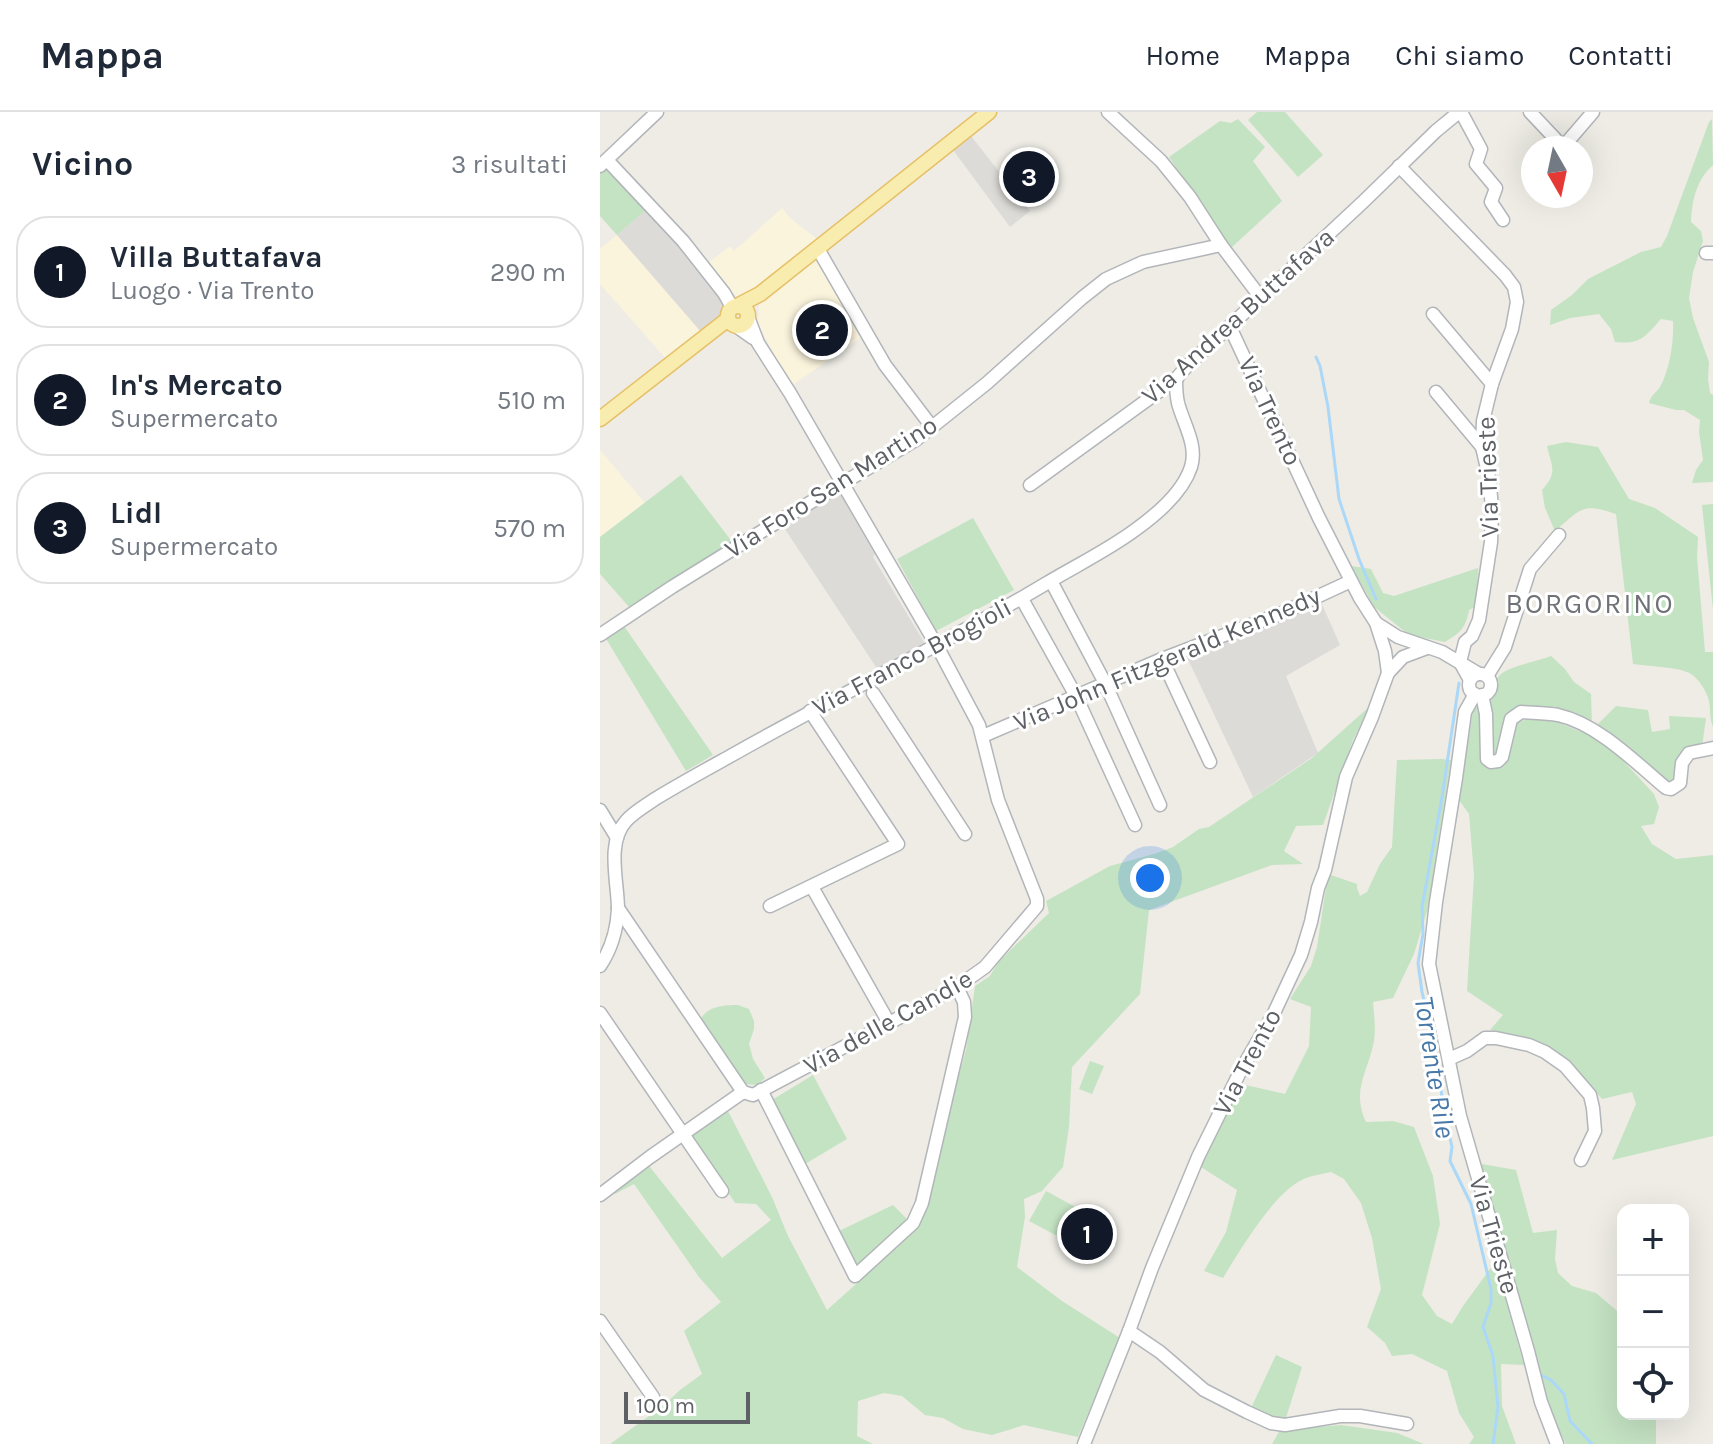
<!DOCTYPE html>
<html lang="it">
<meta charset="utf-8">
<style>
body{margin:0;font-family:Karla,sans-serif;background:#f2f2f3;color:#1f2937}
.controls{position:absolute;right:24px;bottom:24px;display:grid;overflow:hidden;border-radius:16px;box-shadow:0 8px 32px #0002}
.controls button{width:72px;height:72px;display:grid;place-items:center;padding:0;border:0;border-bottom:2px solid #e0e1e3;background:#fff;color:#1f2937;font:40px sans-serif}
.compass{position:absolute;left:921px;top:24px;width:72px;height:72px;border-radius:50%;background:#fff;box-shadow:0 8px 32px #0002;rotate:171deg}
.scale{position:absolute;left:24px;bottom:20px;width:126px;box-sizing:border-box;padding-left:8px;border:4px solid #5d6064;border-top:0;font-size:22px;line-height:28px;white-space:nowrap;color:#5d6064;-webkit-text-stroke:6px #fff;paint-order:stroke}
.you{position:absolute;left:550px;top:766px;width:28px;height:28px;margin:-20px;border:6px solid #fff;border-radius:50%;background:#1a73e8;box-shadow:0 0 0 12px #1a73e833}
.badge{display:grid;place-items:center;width:52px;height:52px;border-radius:50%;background:#111827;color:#fff;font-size:26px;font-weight:700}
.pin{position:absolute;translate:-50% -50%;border:4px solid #fff;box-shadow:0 2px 8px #0006}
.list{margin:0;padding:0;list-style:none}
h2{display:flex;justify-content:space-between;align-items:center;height:104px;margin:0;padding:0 32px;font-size:34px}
h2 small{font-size:26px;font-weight:400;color:#747a83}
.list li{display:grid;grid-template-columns:52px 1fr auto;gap:24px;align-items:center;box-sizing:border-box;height:112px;margin:0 16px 16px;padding:0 16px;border:2px solid #e0e1e3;border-radius:32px}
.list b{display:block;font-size:30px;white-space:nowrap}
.list p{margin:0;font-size:26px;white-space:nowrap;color:#747a83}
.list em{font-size:26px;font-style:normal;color:#747a83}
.icon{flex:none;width:44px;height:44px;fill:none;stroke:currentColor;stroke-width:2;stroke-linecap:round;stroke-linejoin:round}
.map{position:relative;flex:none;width:1113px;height:1332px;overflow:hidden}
header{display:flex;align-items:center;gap:48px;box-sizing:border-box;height:112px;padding:0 40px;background:#fff;border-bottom:2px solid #e0e1e3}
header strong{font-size:38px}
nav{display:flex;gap:44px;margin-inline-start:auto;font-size:28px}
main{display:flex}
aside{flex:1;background:#fff}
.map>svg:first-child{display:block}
.commercial{fill:#fbf4dd}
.industrial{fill:#dddbd7}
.green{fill:#c4e3c3}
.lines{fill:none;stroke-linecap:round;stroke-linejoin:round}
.stream{stroke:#abd8f8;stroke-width:3}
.minor-casing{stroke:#b2b5b9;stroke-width:15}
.major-casing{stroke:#e6c066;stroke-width:17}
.minor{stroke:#fff;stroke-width:12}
.major{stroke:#f9ecaf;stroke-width:14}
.labels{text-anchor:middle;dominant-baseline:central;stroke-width:6;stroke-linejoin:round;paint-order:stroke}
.street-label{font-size:26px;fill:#5d6064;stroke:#fff}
.neighbourhood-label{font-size:28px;letter-spacing:2px;fill:#6e7276;stroke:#fff}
.water-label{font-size:28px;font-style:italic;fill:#4979a9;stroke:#fff}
</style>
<header>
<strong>Mappa</strong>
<nav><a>Home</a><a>Mappa</a><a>Chi siamo</a><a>Contatti</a></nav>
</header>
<main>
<aside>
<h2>Vicino<small>3 risultati</small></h2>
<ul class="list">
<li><span class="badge">1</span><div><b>Villa Buttafava</b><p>Luogo · Via Trento</p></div><em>290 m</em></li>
<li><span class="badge">2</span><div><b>In's Mercato</b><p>Supermercato</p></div><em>510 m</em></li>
<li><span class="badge">3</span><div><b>Lidl</b><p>Supermercato</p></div><em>570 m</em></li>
</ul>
</aside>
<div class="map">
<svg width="1113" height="1332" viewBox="0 0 1113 1332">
<rect width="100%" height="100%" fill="#eeece5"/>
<!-- commercial -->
<g class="commercial">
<polygon points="182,96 190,106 218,128 141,189 107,152 130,134 134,139"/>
<polygon points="17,123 102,221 68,249 0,172 0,137"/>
<polygon points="216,147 219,148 263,224 191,274 158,212 159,192"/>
<polygon points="0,338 45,391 0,425"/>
</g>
<!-- industrial -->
<g class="industrial">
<polygon points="371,24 430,99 410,115 353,38"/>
<polygon points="46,98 115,177 124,191 119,206 102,221 17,123"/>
<polygon points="234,383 241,383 275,442 273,445 325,532 278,558 183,414"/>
<polygon points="721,490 740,533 686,564 718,641 653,685 586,543"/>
</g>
<!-- green -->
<g class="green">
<polygon points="657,0 685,0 723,43 698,65 648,8"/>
<polygon points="638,7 665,35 653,49 682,89 631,136 569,45 620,9 631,11"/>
<path d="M1112,7L1113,53C1096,68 1092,89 1091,110L1101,119L1103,129L1093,160L1089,186L1093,206L1109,250L1108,267L1110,281L1113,283V370L1092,371L1096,358L1103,348L1099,320L1100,308L1084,298H1076L1049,291C1051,283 1056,281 1060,275C1070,257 1074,229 1073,209L1061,207C1045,225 1040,233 1015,230L1011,217L999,202L970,206L950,213L951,198L972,183L988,167L1041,140L1061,135L1067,124L1109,10Z"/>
<polygon points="5,58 9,58 46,98 17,123 0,104 0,60"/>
<path d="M966,330L998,335L1029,387L1055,396L1098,425L1097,445L1105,540H1113V615C1109,604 1111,599 1109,589C1107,580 1099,567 1091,562C1081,555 1046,554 1033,552L1016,402C982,390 981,397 955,419L945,396L942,378C958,360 952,356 947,334Z"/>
<polygon points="81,363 133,431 30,496 0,462 0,425"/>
<polygon points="1113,392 1113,498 1102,393"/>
<polygon points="373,406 414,478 336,519 297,447"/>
<path d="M752,454L771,457L783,481L794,484L878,456L877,494L869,498C866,516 860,521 845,530L809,523L773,494Z"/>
<polygon points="24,514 113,643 86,659 5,525"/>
<path d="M951,544L965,557L974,570L991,582L992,613L917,598L897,641L893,642L891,638C890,618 883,577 901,562C911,554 938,549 951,544Z"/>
<polygon points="770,594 753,628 723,713 696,714 684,739 703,752 672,753 549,798 540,882 472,955 469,1015 463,1055 442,1079 424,1087 425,1105 417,1155 462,1189 520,1226 478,1325 424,1313 392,1323 363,1317 343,1306 325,1303 302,1284 284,1281 258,1289 257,1324 273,1332 10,1332 63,1294 80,1278 102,1262 84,1219 121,1190 99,1165 34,1072 15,1082 8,1071 46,1050 122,1146 171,1108 156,1092 135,1091 91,1023 124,996 129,1001 172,1085 188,1124 227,1198 303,1130 320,1112 334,1070 348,1001 366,938 375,874 390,864 398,850 449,801 446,789 510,754 554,742 573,735 599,717 609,715 712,646"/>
<path d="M878,594L889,653L919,609L934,607L957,610L989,623L1015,640L1054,682L1059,695L1054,712L1041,714L1052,732L1076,747L1113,743V1024L1012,1048L1036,992L1032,980L1002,987C982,963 958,935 928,926C916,922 902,920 890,918L903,903L867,879L874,763L869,702L859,688L873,598Z"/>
<polygon points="1016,594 1048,598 1052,620 1070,617 1069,604 1106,606 1102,635 1087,639 1077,670 1071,675 996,614"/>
<path d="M842,647L851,648L828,796L814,842L793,886L773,890C774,903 776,917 774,929C768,960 751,978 766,1010L793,1009L814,1015L833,1064L840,1112L822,1183L837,1204L852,1212L863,1194L895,1150L924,1253L901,1252L902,1294L916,1332H869L874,1325L859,1301L847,1259L812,1242L792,1244L785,1231L767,1215L781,1177L772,1126L761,1091L744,1067L731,1060C723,1062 714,1063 706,1066C676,1077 640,1138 623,1166L604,1159L626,1120L637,1078L601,1055L641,972L685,982L709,934L711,895L690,887L711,854L717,835L728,762L757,772V776L760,784L767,780L780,752L792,735L797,648Z"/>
<path d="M138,893L149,897L154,909V917L149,932L153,947L165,966L157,973L145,972L100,909C106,894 124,893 138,893Z"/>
<polygon points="490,949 504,954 492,982 479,977"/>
<polygon points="213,963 247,1027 205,1052 172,988"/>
<polygon points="876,1051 916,1058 933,1121 957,1118 955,1147 958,1161 972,1174 996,1181 1023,1204 1023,1302 1056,1302 1056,1332 966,1332 953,1307 939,1268"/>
<polygon points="446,1079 479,1097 463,1127 429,1109"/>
<polygon points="293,1093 308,1108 255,1157 239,1119"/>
<polygon points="676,1243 702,1255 685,1309 651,1296"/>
<polygon points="741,1313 797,1321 824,1332 672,1332 680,1318"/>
</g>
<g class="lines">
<!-- stream -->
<g class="stream">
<polyline points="716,245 720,254 728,295 739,387 759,447 776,487"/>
<polyline points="859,571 842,685 822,795 823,822 818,851 822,880 837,942 843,995 852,1035 850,1049 871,1092 891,1177 891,1191 883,1215 893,1244 898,1295 893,1332"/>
<polyline points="939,1262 951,1268 964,1282 970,1309 992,1332"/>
</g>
<!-- minor casing -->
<g class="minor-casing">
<g id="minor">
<polyline points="508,0 561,49 574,65 590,85 621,133 661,186"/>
<polyline points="861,0 881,37 876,52 896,76 891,90 903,108"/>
<polyline points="930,0 963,35 993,0"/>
<polyline points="7,48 83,129 124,181 132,195"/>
<polyline points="0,54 57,0"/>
<polyline points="799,54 905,163 914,175 917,190 912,217 892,272 883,309 882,335 889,365 892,395 891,430 879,508 872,524 865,530 860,550 870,568"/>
<polyline points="218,137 285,253 332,315"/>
<polyline points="1106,141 1113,141"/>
<polyline points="833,202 892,272"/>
<polyline points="136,214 153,226"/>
<polyline points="630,215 719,406 760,486 776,511 785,539 788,561"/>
<polyline points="836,280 882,335"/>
<polyline points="430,373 576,267 587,254 763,90 836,19 859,0"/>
<polyline points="451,469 505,571 560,693"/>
<polyline points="422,487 476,584 535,713"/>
<polyline points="776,511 798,525 842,540 879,562"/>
<polyline points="0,523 72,475 164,418 317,327 387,271 482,186 506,167 543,150 621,133"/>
<polyline points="562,547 610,650"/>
<circle cx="880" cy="573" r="11"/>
<polyline points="887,564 905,535 930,457 959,423"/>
<polyline points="273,581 365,722"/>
<polyline points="875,582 865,600 856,666 836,790 829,852 860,1004 928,1239 941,1290 957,1332"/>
<path d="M882,583L886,602L887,647L891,650L898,649L902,645L911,607L921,600C933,601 946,601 958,603C998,612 1035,650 1066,676L1071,677L1080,671L1082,651L1089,641L1113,636"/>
<polyline points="383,624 562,547 682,501 751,469"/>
<polyline points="0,698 17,726"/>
<polyline points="212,775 289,911"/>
<polyline points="170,794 298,732 210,599"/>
<polyline points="18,796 143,980 153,983 357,875 385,855 437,794 437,787 398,688 379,613 337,534 190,281 158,231 148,205"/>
<path d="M0,854C12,836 17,818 18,797C18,770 6,731 26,709C34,700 45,694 55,687C81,671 107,657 134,642C238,583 345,532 447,471C477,453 508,438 535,418C556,403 583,380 591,355C598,333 583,311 578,291C576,282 576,275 576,267"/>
<polyline points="0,901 122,1079"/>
<polyline points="849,947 867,939 885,926 896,926 929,933 945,940 965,954 990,983 993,996 995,1019 981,1048"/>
<polyline points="161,978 255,1164 313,1111 322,1091 365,905 364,890 357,875"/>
<polyline points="0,1083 50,1045 143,980"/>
<polyline points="0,1209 53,1285"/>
<polyline points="529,1219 560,1240 604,1278 647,1300 671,1311 685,1313 740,1304 760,1304 807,1312"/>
<polyline points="484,1332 529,1219 552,1156 598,1045 641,958 674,901 701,843 711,810 718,776 725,758 746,665 772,605 788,561 803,545 827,536"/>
</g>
</g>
<!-- major casing -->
<g class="major-casing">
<g id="major">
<polyline points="139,193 160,182 389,0"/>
<circle cx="138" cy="204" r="10"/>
<polyline points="0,307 128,207"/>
</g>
</g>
<!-- minor -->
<use href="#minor" class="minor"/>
<!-- major -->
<use href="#major" class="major"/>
</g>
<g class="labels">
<!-- street labels -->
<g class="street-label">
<text transform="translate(638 204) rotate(-42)">Via Andrea Buttafava</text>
<text transform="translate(670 299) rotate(65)">Via Trento</text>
<text transform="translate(888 365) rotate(-92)">Via Trieste</text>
<text transform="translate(231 375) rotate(-32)">Via Foro San Martino</text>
<text transform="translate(312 545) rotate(-28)">Via Franco Brogioli</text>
<text transform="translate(567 547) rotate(-23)">Via John Fitzgerald Kennedy</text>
<text transform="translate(288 910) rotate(-29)">Via delle Candie</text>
<text transform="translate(647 950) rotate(-62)">Via Trento</text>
<text transform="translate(894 1123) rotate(74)">Via Trieste</text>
</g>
<!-- neighbourhood labels -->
<g class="neighbourhood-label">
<text x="990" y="491">BORGORINO</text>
</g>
<!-- water labels -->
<g class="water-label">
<text transform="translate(835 955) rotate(81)">Torrente Rile</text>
</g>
</g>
</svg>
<div class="controls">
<button>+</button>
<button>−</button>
<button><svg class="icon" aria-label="locate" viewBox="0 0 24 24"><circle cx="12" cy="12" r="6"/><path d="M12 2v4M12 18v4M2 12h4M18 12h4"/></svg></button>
</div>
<svg class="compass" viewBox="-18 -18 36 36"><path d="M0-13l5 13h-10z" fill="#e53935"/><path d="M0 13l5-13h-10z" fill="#747a83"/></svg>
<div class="scale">100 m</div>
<div class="you"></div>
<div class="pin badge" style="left:487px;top:1122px">1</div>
<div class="pin badge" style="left:222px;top:218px">2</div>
<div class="pin badge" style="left:429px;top:65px">3</div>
</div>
</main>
